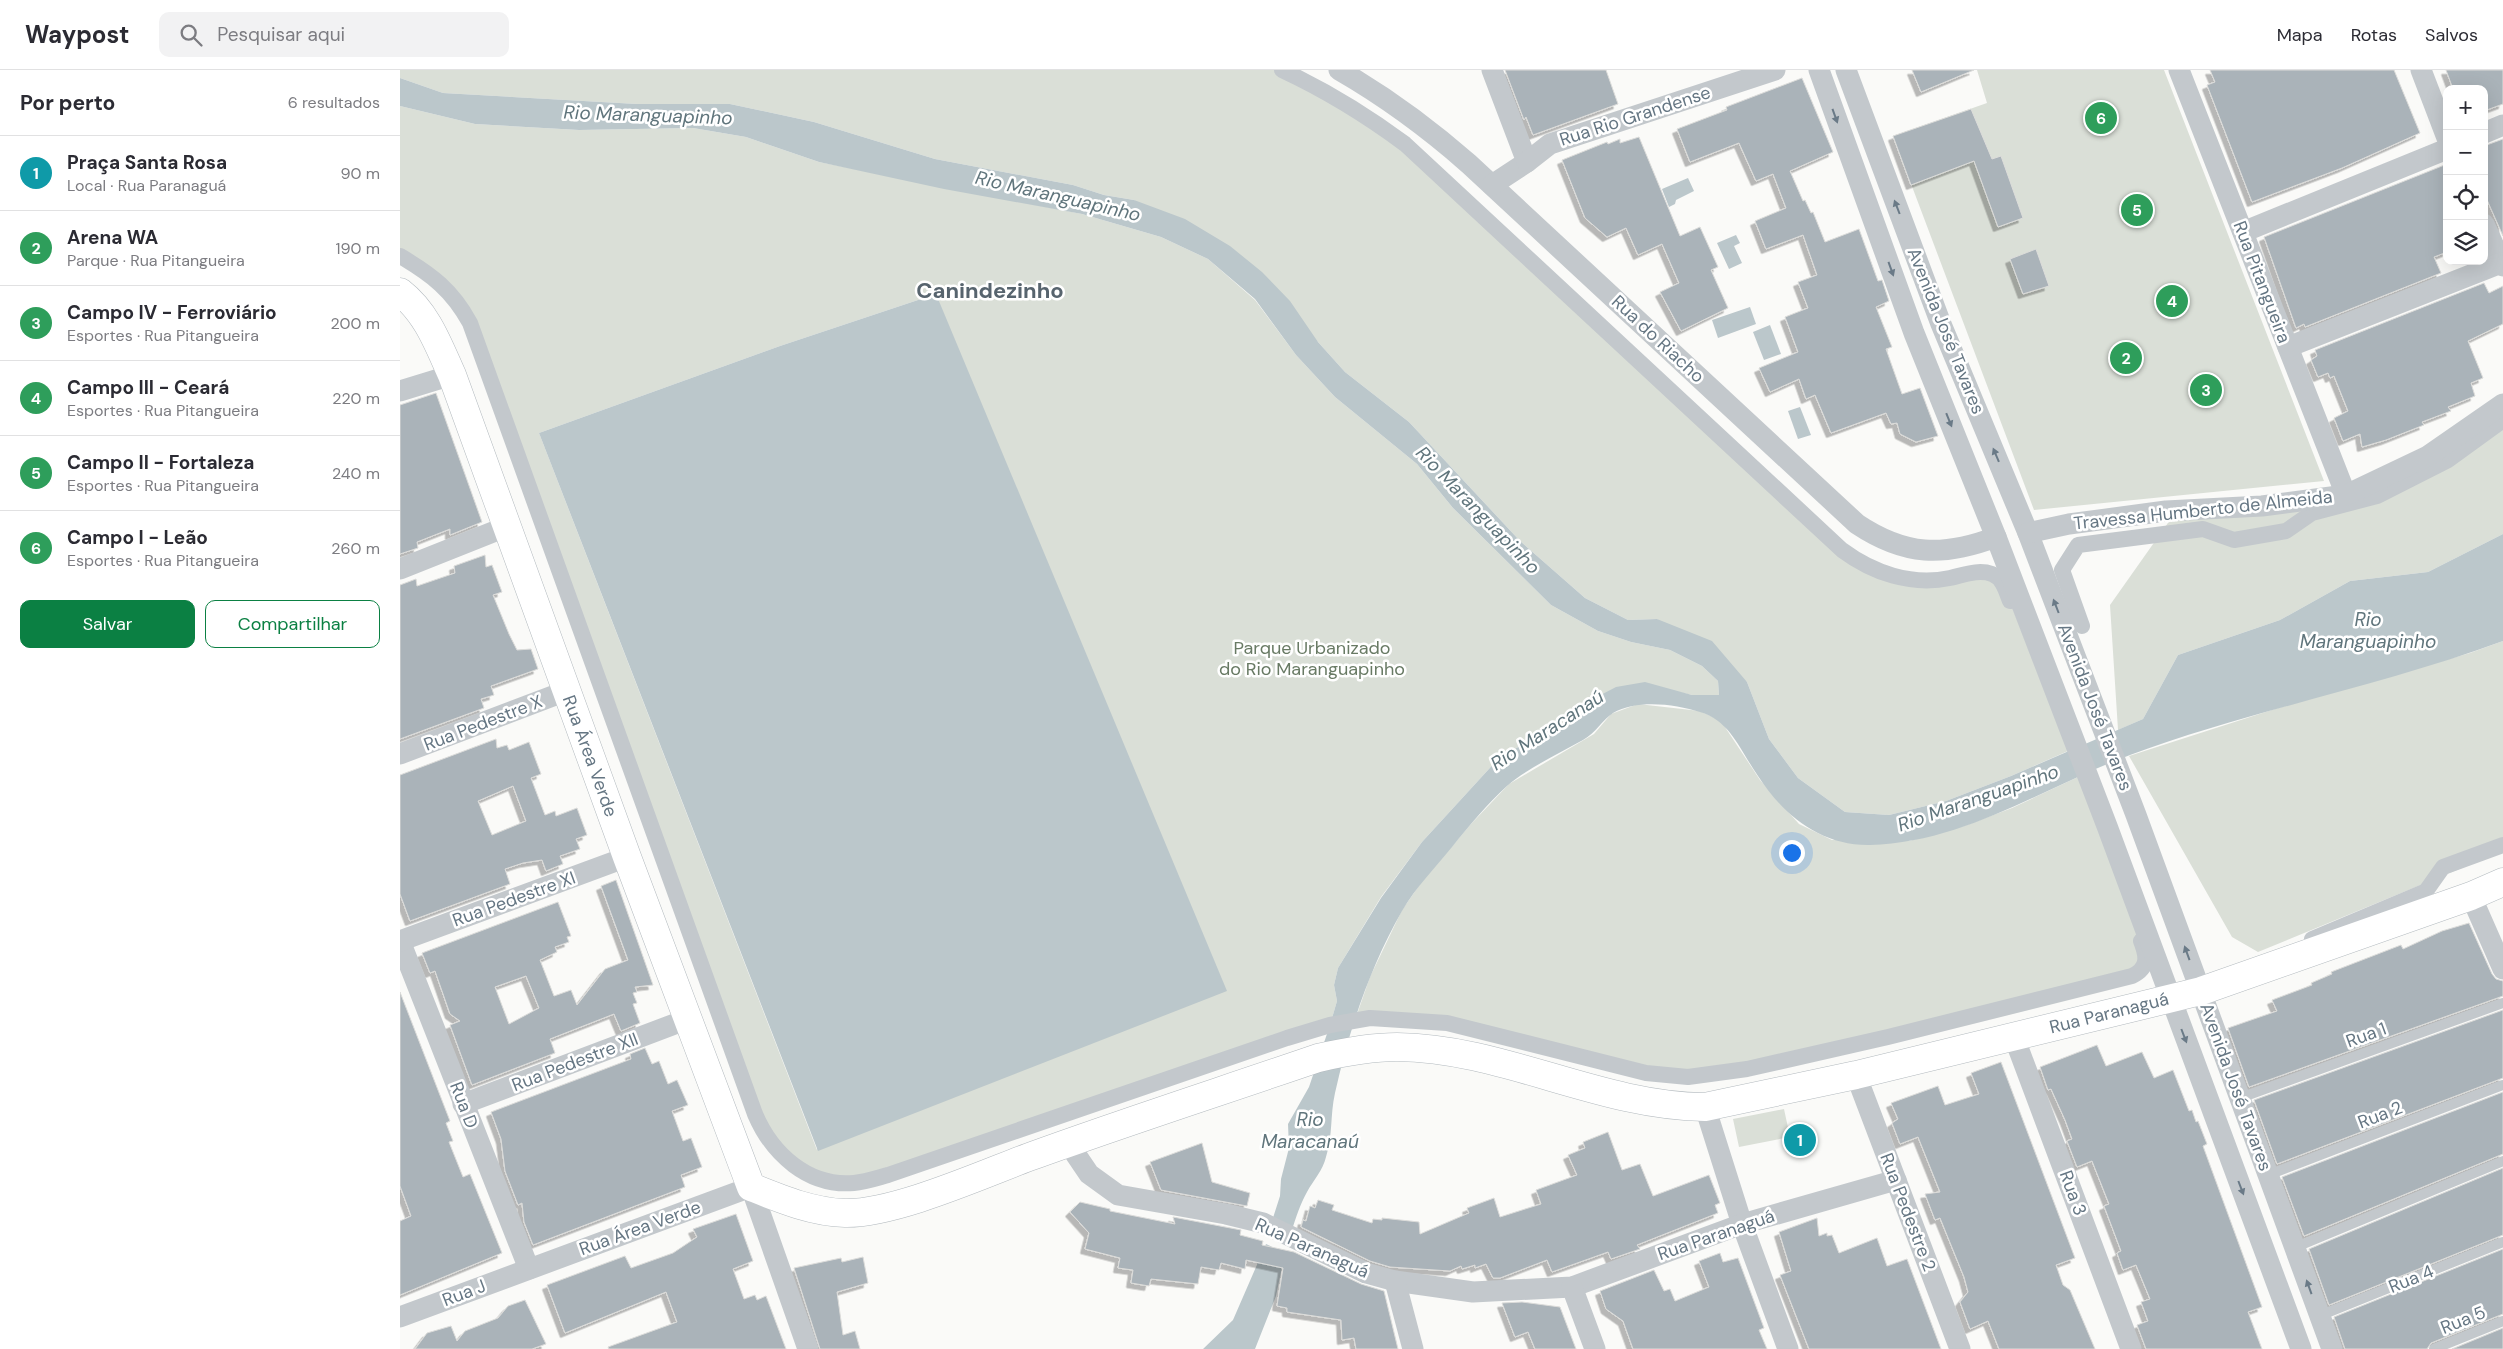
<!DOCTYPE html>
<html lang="pt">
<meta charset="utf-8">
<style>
body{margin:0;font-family:"DM Sans",sans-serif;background:#f2f2f3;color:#2b2b33}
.controls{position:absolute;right:15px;top:15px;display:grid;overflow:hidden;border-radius:10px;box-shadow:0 5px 20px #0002}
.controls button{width:45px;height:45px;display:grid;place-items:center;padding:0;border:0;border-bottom:1px solid #e1e1e2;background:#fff;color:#2b2b33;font:25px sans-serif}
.you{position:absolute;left:1391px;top:782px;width:18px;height:18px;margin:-12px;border:4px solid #fff;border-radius:50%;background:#1a73e8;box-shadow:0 0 0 8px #1a73e833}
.badge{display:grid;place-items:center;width:32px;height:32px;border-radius:50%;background:#0b8043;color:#fff;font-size:16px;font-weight:700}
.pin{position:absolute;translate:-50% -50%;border:2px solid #fff;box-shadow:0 1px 5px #0006}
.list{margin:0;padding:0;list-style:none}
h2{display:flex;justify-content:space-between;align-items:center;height:65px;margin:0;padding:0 20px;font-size:21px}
h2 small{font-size:16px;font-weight:400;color:#7c7c81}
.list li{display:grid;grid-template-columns:32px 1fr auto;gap:15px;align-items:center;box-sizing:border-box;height:75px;padding:0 20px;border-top:1px solid #e1e1e2}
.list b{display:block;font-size:19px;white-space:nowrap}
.list p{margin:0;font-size:16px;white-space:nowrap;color:#7c7c81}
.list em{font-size:16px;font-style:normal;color:#7c7c81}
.actions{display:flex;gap:10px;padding:15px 20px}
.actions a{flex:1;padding:11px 0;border:1px solid #0b8043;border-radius:10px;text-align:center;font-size:18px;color:#0b8043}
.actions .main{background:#0b8043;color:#fff}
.icon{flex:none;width:28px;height:28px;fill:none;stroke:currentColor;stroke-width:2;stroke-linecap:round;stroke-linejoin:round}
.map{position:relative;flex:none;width:2103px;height:1279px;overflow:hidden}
header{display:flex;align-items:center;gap:30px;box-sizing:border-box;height:70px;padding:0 25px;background:#fff;border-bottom:1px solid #e1e1e2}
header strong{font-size:24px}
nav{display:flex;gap:28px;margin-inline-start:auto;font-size:18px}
.search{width:350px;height:45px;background:#f2f2f3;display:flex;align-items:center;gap:12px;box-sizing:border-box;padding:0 18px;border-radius:10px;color:#7c7c81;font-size:19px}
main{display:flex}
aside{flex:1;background:#fff}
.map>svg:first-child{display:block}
.green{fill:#dadfd7;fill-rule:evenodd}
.water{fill:#bbc7cb}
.building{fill:#aab3b9;stroke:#dcdcda;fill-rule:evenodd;filter:url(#shadow)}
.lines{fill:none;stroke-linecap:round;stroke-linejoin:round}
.secondary-casing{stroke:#b3babf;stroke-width:29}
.service{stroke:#c3c8cc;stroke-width:10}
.pedestrian{stroke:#c3c8cc;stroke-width:16}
.minor{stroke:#c3c8cc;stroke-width:21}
.secondary{stroke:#fff;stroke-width:28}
.oneway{fill:#6a7a87}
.labels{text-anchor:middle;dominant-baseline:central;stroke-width:5;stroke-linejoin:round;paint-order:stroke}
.street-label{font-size:18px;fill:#657683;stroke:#fff}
.park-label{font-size:18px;fill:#687a64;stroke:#fff}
.water-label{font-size:19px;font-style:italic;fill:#60757c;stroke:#fff}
.district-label{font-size:22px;font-weight:bold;fill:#57646e;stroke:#fff}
</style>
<header>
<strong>Waypost</strong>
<div class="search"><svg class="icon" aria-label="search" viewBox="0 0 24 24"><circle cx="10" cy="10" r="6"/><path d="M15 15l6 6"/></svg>Pesquisar aqui</div>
<nav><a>Mapa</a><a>Rotas</a><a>Salvos</a></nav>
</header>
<main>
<aside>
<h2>Por perto<small>6 resultados</small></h2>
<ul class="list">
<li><span class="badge" style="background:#0f9aa8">1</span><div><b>Praça Santa Rosa</b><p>Local · Rua Paranaguá</p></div><em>90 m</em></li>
<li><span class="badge" style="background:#2e9e5b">2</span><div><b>Arena WA</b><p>Parque · Rua Pitangueira</p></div><em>190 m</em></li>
<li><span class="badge" style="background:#2e9e5b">3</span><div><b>Campo IV - Ferroviário</b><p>Esportes · Rua Pitangueira</p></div><em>200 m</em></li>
<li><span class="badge" style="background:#2e9e5b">4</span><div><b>Campo III - Ceará</b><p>Esportes · Rua Pitangueira</p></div><em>220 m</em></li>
<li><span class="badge" style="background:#2e9e5b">5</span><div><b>Campo II - Fortaleza</b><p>Esportes · Rua Pitangueira</p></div><em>240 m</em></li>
<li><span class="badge" style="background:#2e9e5b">6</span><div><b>Campo I - Leão</b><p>Esportes · Rua Pitangueira</p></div><em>260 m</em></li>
</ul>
<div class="actions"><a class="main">Salvar</a><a>Compartilhar</a></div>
</aside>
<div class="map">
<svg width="2103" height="1279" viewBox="0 0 2103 1279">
<defs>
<filter id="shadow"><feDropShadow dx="-4.5" dy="4.5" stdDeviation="0" flood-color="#0004"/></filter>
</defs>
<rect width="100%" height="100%" fill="#fafaf8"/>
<!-- green -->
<g class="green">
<polygon points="0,0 882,0 963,43 1442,480 1482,503 1570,503 1604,516 1668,681 1611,706 1546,731 1489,745 1445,742 1398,708 1369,669 1347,612 1257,549 1228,550 1185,528 1120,471 1009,352 945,302 918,272 734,130 704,125 673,115 535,89 414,52 330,34 237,34 43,23 0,8"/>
<polygon points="1577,0 1764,0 1924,411 1634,440 1493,66 1587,33"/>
<path d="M0,36L75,54L179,60L293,58L346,67L419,92L682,144L761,167L808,189L855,230L896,285L935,327L1017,394L1053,438L1151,535L1198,561L1231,572L1270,580L1302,596L1318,611L1319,625H1292L1269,620L1195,628L1179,647L1141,664L1099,688L1022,772L981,827L938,898L934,915L937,931L930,955L488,1105L428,1111L374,1078L70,253L0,186ZM536,224L417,1080L139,363L380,276Z"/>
<polygon points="2103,345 2103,464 2028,502 1950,511 1880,550 1778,585 1743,649 1718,660 1710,535 1770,450 1952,432"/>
<polygon points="2103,571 2103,781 1858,882 1832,867 1729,686 1878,638 2070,583"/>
<polygon points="1238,634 1300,641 1321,651 1360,710 1399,754 1432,770 1509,771 1564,756 1612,738 1678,707 1747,887 1739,903 1288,1007 1047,953 955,950 970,907 1002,840 1023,810 1071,754 1109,714 1194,664 1211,644"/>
<polygon points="1384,1039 1390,1067 1339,1077 1333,1049"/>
</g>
<!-- water -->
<g class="water">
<path d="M0,8L43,23L237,34H330L414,52L535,89L673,115L704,125L734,130L785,149L830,176L862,202L890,231L918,272L945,302L1009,352L1120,471L1185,528L1228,550L1257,549L1312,571L1347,612L1369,669L1398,708L1445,742L1489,745L1546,731L1611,706L1743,649L1778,585L1880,550L1950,511L2028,502L2103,464V571C1981,616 1852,640 1730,685C1644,717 1564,773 1470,775C1421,776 1384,746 1358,706C1341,682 1331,651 1300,642C1275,634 1237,629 1213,643C1202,650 1196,663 1183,670C1158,684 1128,698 1107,716C1087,734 1069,756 1052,777C1035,798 1016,817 1002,841C970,897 949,960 935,1023C930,1045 933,1065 926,1087C923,1100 913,1111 907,1122C900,1135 896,1147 892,1160L872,1151L880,1126L881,1109L889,1078L888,1054L909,1017L930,955L937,931L934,915L938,898L981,828L1022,772L1099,688L1141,664L1179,647L1195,628L1216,617L1245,612L1292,625H1319L1318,611L1302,596L1270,580L1231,572L1198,561L1151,535L1053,438L1017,394L935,327L896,285L855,229L808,189L761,167L682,144L544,119L419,92L346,67L293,58L179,60L75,54L0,36Z"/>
<polygon points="1288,108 1294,121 1276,130 1275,134 1269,137 1262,119"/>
<polygon points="1336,165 1340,173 1334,176 1342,193 1329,199 1317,173"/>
<polygon points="536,224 827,921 418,1081 139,363 380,276"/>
<polygon points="1350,237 1356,254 1318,268 1312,250"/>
<polygon points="1370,255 1381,284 1364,290 1353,262"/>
<polygon points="1400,337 1411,365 1398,369 1388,341"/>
<polygon points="866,1174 885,1183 876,1226 855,1279 803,1279 833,1250"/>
</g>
<!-- building -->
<g class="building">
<polygon points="1105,0 1206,0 1218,34 1133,65 1126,47 1124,50"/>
<polygon points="1512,0 1574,0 1521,22"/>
<polygon points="1810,0 1994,0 2020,63 1942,98 1852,132 1807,15 1815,12"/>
<polygon points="2046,0 2103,0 2103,34 2084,41 2084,19 2053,19"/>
<polygon points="1402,8 1433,82 1390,101 1403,131 1405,130 1411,143 1413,142 1425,172 1459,159 1478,211 1482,210 1489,231 1476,237 1492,277 1486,279 1502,324 1520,318 1538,366 1516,372 1500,364 1497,353 1491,354 1486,343 1431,363 1415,325 1406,329 1399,309 1370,322 1359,298 1398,282 1385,247 1408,238 1398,212 1417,205 1403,165 1366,179 1355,151 1386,138 1373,104 1356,111 1339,73 1290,92 1277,59 1327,40 1326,37"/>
<polygon points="1571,39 1592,89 1601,86 1623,148 1598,157 1574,91 1511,115 1493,66"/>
<polygon points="1239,67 1280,166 1300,157 1318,197 1311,200 1328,238 1281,261 1260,222 1279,213 1262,174 1238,185 1226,158 1207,167 1185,148 1162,90 1207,72 1208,74 1220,69 1220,73"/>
<polygon points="2103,69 2103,166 2084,123 2084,76"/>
<polygon points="2047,94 2047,182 2034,187 2041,203 1905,257 1904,254 1896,258 1864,167"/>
<polygon points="1636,179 1649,216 1623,224 1610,189"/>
<polygon points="2084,213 2089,223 2103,216 2103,254 2068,271 2083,308 2071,313 2075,326 2048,337 2051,341 2022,352 2024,355 1986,370 1962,377 1960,364 1943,371 1934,348 1948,341 1934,306 1930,308 1928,303 1918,307 1911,290 1917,286 1915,280"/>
<polygon points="36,323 82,452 50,465 50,459 17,472 18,478 0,484 0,335"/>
<polygon points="85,485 86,497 92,495 102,522 93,525 109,564 117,580 131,579 138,599 91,616 94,625 81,629 84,638 0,669 0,515 16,509 17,516 55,503 54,496"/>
<path d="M96,669L97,678L107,675L109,680L129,672L141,704L131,708L145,745L155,741L156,746L177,738L187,765L176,769L180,779L160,786L163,794L146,801L142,790L123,793L105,799L110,814L10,851L0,824V705ZM113,716L126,751L92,765L78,731Z"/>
<path d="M216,810L253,915L235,917L237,922L233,923L237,933L233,934L240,953L221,961L214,944L150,969L155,983L72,1015L50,955L60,951L50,944L35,901L30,903L22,883L158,832L171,866L167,867L169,872L155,877L157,882L140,890L154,926L171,920L177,935L205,899L228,890L201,816ZM126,906L139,938L109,954L95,917Z"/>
<polygon points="2069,853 2092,904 2096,909 2103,911 2103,926 1849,1017 1828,958 1877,941 1872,930 1912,915 1911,913 1932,904 1931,902 2001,875 2003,879 2042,861"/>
<polygon points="0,922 50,1051 46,1053 53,1071 49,1072 63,1107 70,1104 102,1183 0,1225 0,1151 11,1146 0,1116"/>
<polygon points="2103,940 2103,1008 1877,1094 1854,1030"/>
<polygon points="1697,975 1706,996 1742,982 1754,1008 1773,1000 1789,1041 1792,1040 1796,1052 1798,1051 1807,1074 1803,1076 1862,1237 1848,1242 1862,1279 1746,1279 1737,1255 1748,1251 1741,1232 1750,1229 1736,1195 1723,1200 1717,1183 1721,1181 1704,1136 1709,1134 1692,1091 1677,1097 1667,1071 1672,1069 1665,1050 1651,1019 1648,1020 1640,997"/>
<polygon points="245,978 252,994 259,991 268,1014 277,1010 288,1035 272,1041 283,1071 291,1068 302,1097 281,1105 285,1117 133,1175 124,1152 122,1133 118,1135 105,1101 101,1069 91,1042 231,989 230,984"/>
<polygon points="1601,992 1675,1188 1656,1195 1663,1215 1670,1220 1695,1279 1599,1279 1588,1251 1570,1259 1560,1232 1568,1222 1564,1207 1540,1148 1535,1150 1525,1124 1540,1122 1518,1067 1500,1074 1492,1053 1498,1049 1491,1033 1538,1016 1545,1035 1579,1024 1571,1003"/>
<polygon points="2103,1022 2103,1084 1904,1166 1882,1107"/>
<polygon points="1208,1062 1222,1100 1240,1094 1253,1126 1309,1105 1320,1133 1315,1135 1318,1143 1237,1175 1240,1179 1211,1189 1208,1182 1152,1202 1147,1190 1100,1208 1093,1208 1086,1194 1075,1198 1075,1195 1062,1199 1061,1196 1050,1201 990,1197 970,1191 901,1157 903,1150 906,1151 910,1136 915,1138 918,1130 934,1135 932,1140 972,1153 973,1149 982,1150 982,1148 1019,1152 1020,1164 1069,1143 1067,1138 1094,1128 1100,1147 1122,1140 1141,1134 1136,1120 1177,1105 1168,1085 1185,1078 1183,1072"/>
<polygon points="802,1073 812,1112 850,1123 847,1136 761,1120 750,1092"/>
<polygon points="2103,1098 2103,1165 1929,1235 1909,1179"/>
<polygon points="680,1132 710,1139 710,1141 775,1154 773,1147 841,1160 840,1165 863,1171 862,1175 894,1182 961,1214 984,1221 998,1279 956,1279 954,1268 942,1270 941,1250 887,1242 887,1238 877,1236 883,1198 846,1190 845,1199 821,1193 819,1200 801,1197 798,1214 751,1209 749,1216 731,1213 733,1200 718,1198 720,1188 685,1179 689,1163 670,1142"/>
<polygon points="336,1144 353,1191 333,1199 344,1229 355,1225 357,1230 366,1226 386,1279 209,1279 208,1277 277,1252 266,1222 165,1263 147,1215 225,1186 231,1198 273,1183 297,1167 293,1159"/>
<polygon points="1417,1148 1419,1166 1427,1163 1427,1166 1432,1165 1439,1183 1477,1168 1487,1196 1507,1189 1541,1279 1409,1279 1380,1205 1391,1201 1379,1162"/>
<polygon points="2103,1179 2103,1244 2031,1273 2027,1279 1945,1279 1934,1247"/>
<polygon points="1320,1183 1323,1192 1338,1188 1364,1258 1359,1260 1367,1279 1233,1279 1223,1251 1206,1239 1200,1221 1254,1200 1264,1221 1270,1219 1275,1231 1309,1217 1299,1191"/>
<polygon points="463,1187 468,1213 437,1222 443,1265 455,1261 460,1279 420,1279 394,1198 441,1188 442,1192"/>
<polygon points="125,1230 146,1274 132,1279 15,1279 27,1263 51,1256 57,1271 65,1261 98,1248 108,1236"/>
<polygon points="1122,1232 1160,1237 1176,1279 1135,1279 1128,1262 1115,1267 1102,1233"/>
<polygon points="2103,1258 2103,1279 2052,1279"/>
</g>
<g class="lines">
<!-- secondary casing -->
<g class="secondary-casing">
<path id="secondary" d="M0,222C27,243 38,274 52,305L227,787L351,1117C381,1129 412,1142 445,1143C494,1144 581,1105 629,1087C725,1052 822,1021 918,988C944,982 970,977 997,977C1103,978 1199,1036 1305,1037L1456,1005L1801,921L2071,826L2103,812"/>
</g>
<!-- service -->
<g class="service">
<polyline points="1840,1028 2103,933"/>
<polyline points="1868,1105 2103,1015"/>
<polyline points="1894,1178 2103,1091"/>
<polyline points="1919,1246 2103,1172"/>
<polyline points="2034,1279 2103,1251"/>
</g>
<!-- pedestrian -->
<g class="pedestrian">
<path d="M882,0C927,21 966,45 1005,74L1442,480C1473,503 1511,516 1550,508C1564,505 1578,499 1592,504C1603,508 1606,521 1610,531"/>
<path d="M0,186C32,205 52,220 70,253L355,1044C372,1084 408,1117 454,1113C465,1112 477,1108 488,1105L887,968L930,955L970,948L1047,953L1246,1003L1288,1007L1347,999L1488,967L1732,906C1749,898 1747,886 1741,871"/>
<polyline points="1682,556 1662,500 1678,475 1803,459 1834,470 1886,461 1912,443 1977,426 2048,390 2103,350"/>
<polyline points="1912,869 2026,821 2043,797 2103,775"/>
</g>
<!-- minor -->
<g class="minor">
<path d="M939,0C986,27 1028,58 1069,94L1457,454C1505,486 1543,487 1596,467"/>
<polyline points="1092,0 1127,92 1092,115"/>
<polyline points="1419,0 1514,263 1596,467 1707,756 1901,1279"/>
<polyline points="1446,0 1541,254 1628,463 1736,745 1932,1279"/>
<polyline points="1779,0 1946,425"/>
<polyline points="2021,0 2047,68"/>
<polyline points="2084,63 2103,55"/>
<polyline points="1127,92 1150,74 1375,0"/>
<polyline points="2084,154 2103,196"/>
<polyline points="1843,162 2047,79"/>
<polyline points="1888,277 2101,193"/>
<polyline points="0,321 52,305"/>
<polyline points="1628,463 1669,454 1766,441 1862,436 1946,425 2028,386 2103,334"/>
<polyline points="0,499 108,456"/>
<polyline points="0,684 166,621"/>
<polyline points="2071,826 2103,899"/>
<polyline points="0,871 129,1199"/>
<polyline points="0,871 227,787"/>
<polyline points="1614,967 1731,1279"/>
<polyline points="1456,1005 1560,1279"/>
<polyline points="63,1034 288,949"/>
<polyline points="1305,1037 1342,1154 1388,1279"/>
<polyline points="668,1073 689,1104 718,1125 826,1144 863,1153 966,1203 995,1211 1073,1222 1172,1217 1342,1154 1496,1110"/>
<polyline points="995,1211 1013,1279"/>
<polyline points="1172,1217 1195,1279"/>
<polyline points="0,1247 351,1117 408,1279"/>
</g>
<!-- secondary -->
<use href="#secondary" class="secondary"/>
</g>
<!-- one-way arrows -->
<defs><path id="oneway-solid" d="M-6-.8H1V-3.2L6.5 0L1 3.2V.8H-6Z" transform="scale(1.25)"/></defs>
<g class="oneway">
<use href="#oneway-solid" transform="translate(1435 46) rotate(70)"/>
<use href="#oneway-solid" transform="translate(1497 137) rotate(-111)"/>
<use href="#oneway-solid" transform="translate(1491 199) rotate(70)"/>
<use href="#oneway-solid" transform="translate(1549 350) rotate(68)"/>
<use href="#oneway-solid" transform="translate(1596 385) rotate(-113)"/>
<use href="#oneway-solid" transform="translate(1656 536) rotate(-111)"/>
<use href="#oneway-solid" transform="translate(1787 883) rotate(-110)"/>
<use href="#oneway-solid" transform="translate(1784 966) rotate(69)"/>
<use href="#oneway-solid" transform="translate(1841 1118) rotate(69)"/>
<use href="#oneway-solid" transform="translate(1909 1217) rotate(-110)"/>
</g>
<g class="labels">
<!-- street labels -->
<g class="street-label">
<text transform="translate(1235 46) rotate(-18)">Rua Rio Grandense</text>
<text transform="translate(1862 212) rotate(69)">Rua Pitangueira</text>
<text transform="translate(1546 261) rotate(68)">Avenida José Tavares</text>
<text transform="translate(1258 269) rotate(43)">Rua do Riacho</text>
<text transform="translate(1803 440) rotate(-6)">Travessa Humberto de Almeida</text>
<text transform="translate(1695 637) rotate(69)">Avenida José Tavares</text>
<text transform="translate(83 653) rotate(-21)">Rua Pedestre X</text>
<text transform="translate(190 686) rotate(70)">Rua Área Verde</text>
<text transform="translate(114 829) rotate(-20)">Rua Pedestre XI</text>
<text transform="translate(1709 943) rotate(-14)">Rua Paranaguá</text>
<text transform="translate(1966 965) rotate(-20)">Rua 1</text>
<text transform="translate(175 992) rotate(-21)">Rua Pedestre XII</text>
<text transform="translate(1836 1017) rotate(70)">Avenida José Tavares</text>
<text transform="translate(64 1035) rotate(69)">Rua D</text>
<text transform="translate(1980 1045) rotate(-21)">Rua 2</text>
<text transform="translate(1673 1123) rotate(70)">Rua 3</text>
<text transform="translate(1508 1142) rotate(69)">Rua Pedestre 2</text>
<text transform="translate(240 1158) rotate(-20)">Rua Área Verde</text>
<text transform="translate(1316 1165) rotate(-19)">Rua Paranaguá</text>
<text transform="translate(912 1178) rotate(24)">Rua Paranaguá</text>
<text transform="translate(2011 1209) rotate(-22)">Rua 4</text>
<text transform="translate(64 1223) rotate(-21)">Rua J</text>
<text transform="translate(2063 1250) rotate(-22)">Rua 5</text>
</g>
<!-- park labels -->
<g class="park-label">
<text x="912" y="578">Parque Urbanizado<tspan x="912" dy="21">do Rio Maranguapinho</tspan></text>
</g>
<!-- water labels -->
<g class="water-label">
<text transform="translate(248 45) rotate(2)">Rio Maranguapinho</text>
<text transform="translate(658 126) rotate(13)">Rio Maranguapinho</text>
<text transform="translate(1078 440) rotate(46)">Rio Maranguapinho</text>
<text x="1968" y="549">Rio<tspan x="1968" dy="22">Maranguapinho</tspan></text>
<text transform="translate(1147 660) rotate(-33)">Rio Maracanaú</text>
<text transform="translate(1578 728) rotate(-19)">Rio Maranguapinho</text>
<text x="910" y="1049">Rio<tspan x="910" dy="22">Maracanaú</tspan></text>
</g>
<!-- district labels -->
<g class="district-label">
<text x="590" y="220">Canindezinho</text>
</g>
</g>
</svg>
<div class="controls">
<button>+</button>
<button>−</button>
<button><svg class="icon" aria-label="locate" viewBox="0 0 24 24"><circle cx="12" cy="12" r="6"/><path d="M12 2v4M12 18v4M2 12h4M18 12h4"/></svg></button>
<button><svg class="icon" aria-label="layers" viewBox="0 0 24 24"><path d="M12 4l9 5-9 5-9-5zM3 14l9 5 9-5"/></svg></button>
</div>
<div class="you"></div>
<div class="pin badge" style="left:1400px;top:1070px;background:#0f9aa8">1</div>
<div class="pin badge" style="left:1726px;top:288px;background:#2e9e5b">2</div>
<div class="pin badge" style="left:1806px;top:320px;background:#2e9e5b">3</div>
<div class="pin badge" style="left:1772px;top:231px;background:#2e9e5b">4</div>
<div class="pin badge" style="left:1737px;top:140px;background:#2e9e5b">5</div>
<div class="pin badge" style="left:1701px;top:48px;background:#2e9e5b">6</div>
</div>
</main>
